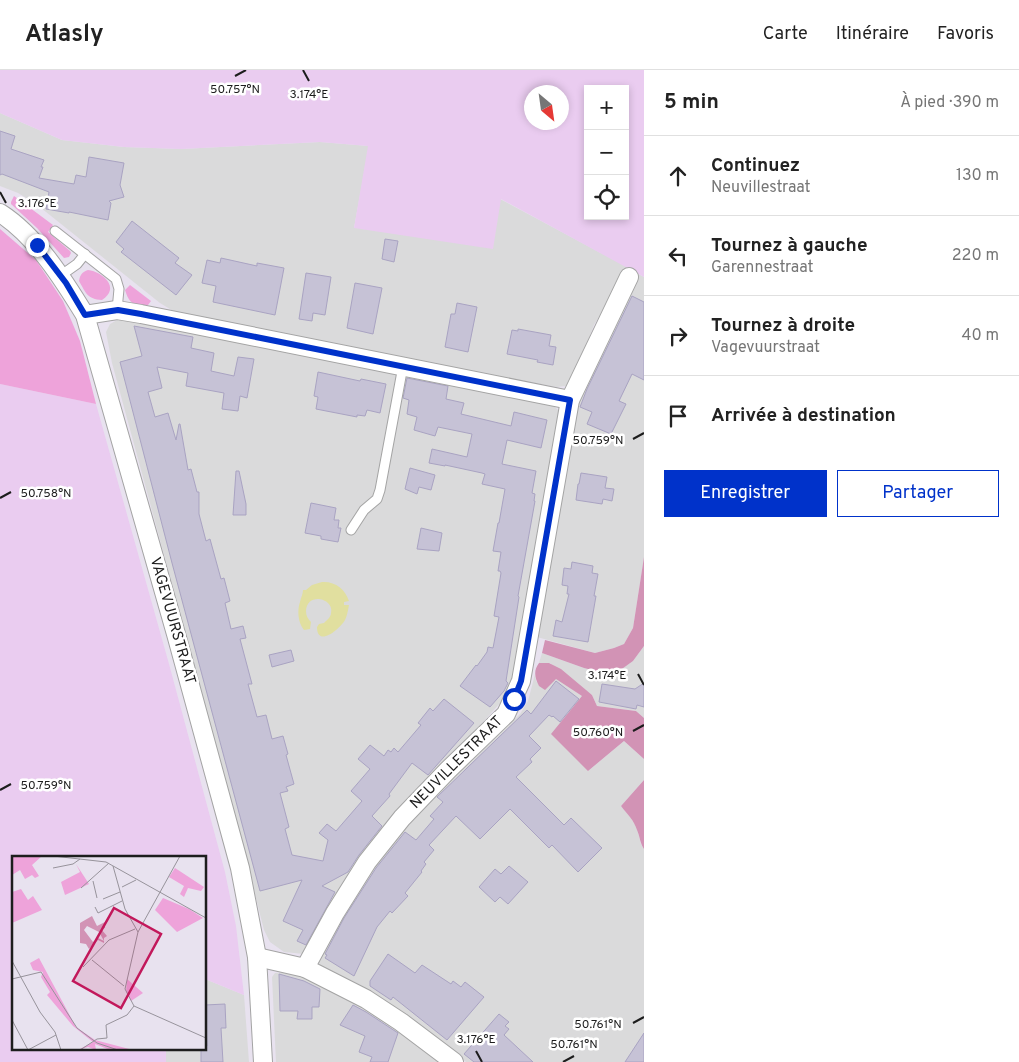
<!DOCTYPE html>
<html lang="fr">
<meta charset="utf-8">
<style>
body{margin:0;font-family:Overpass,sans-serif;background:#f2f2f2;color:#222}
.controls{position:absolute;right:15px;top:15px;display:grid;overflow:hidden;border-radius:0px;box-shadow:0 2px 8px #0003}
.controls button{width:45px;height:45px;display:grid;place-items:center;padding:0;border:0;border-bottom:1px solid #e0e0e0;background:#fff;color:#222;font:25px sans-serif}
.compass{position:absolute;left:524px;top:15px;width:45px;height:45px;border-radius:50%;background:#fff;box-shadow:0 2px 8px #0003;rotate:151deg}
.stop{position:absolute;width:15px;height:15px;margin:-11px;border:4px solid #0032ca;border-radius:50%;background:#fff}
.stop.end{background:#0032ca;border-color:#fff;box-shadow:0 1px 5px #0008}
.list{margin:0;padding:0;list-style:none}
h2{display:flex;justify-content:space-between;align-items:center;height:65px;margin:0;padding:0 20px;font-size:21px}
h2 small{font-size:16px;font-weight:400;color:#767676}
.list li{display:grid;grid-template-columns:32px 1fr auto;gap:15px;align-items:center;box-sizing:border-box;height:80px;padding:0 20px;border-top:1px solid #e0e0e0}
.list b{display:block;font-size:19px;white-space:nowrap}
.list p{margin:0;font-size:16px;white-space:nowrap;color:#767676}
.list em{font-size:16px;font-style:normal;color:#767676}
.actions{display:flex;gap:10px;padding:15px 20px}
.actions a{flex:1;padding:11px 0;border:1px solid #0032ca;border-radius:0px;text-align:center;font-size:18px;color:#0032ca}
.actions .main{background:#0032ca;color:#fff}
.icon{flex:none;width:28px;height:28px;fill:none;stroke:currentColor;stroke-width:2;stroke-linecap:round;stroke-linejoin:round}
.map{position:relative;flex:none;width:644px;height:992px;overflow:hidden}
header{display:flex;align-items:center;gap:30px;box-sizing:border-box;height:70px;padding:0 25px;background:#fff;border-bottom:1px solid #e0e0e0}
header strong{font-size:24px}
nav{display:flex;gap:28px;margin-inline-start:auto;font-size:18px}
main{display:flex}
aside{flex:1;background:#fff}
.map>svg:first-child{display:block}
.residential{fill:#dadadb}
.farmland{fill:#eaccf0;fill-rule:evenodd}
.grass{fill:#eea3da}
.forest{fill:#d293b5}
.water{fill:#e1df9f}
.building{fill:#c6c2d6;stroke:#a9a3c2}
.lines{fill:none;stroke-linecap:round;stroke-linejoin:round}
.service-casing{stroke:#a4a4a4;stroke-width:11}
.minor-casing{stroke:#a4a4a4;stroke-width:20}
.service{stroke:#fff;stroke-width:9}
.minor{stroke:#fff;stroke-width:18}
.route{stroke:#0032ca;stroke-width:6}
.ticks{fill:none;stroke:#1d1d1d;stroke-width:2}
.labels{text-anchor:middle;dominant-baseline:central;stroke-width:5;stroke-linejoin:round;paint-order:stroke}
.street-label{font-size:15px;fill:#1d1d1d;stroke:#fff}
.inset-road{fill:none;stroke:#97939b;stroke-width:1}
.view{fill:#c2185b;fill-opacity:0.15;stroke:#c2185b;stroke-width:2.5}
.inset-edge{fill:none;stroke:#1d1d1d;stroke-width:2.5}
.ticks-label{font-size:12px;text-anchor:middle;fill:#1d1d1d;stroke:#fff;stroke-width:5;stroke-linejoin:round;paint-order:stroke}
</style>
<header>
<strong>Atlasly</strong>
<nav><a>Carte</a><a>Itinéraire</a><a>Favoris</a></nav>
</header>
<main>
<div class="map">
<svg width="644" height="992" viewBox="0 0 644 992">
<rect width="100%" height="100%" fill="#e8e2ef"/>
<!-- residential -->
<g class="residential">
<polygon points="0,43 62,70 124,77 181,79 320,72 369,76 354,158 500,129 629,198 594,255 572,312 566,316 557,317 419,292 183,247 160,233 36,134 18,123 0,116"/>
<polygon points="638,204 644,207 644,487 633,558 624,574 614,578 595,583 537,567 577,333"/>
<polygon points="119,249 136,250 552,334 559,341 515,614 502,631 455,683 304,884 284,882 270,872 264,860 237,754 112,293 106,262 110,254"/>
<polygon points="644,576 644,648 636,641 597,636 592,625 550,593 539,593 542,583 584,598 604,603 618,601 633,591"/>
<polygon points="535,604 536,611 545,619 556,608 582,626 588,701 624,671 644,689 644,710 621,736 631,748 637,758 641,774 644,779 644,992 466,992 427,960 374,925 317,896 345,840 378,789 439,722 520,644 528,631"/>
<polygon points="292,902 332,917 393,953 442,992 276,992 272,907 275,903"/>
<polygon points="205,909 244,925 249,992 166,992 166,978 205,978"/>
</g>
<!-- farmland -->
<g class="farmland">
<path d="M0,0H644V207L501,129L493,179L354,158L368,76L320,72L181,79L124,77L62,70L0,43ZM588,19H625V146H588ZM532,22H562V52H532Z"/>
<polygon points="0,314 96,334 169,594 225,802 236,856 244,925 205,909 205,787 14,787 14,978 166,978 166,992 0,992"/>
</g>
<!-- grass -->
<g class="grass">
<polygon points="14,126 53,155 48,162 70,181 71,183 69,187 64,188 37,158 11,134 11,132"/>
<polygon points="0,159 36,190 63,231 80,271 96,334 0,314"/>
<path d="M88,200C103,202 121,218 102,230C87,229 86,223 79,211C80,205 82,202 88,200Z"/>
<path d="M130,215L151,231L145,239C133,234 129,233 125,220Z"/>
</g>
<!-- forest -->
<g class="forest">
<polygon points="644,487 644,576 633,591 619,601 604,603 584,598 542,583 545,570 595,583 614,578 624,574 633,558"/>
<path d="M539,593H549L561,599L592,625L597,636L636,641L644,648V689L624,671L588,701L551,664L582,626L556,609L545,620L539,616C535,608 533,601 539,593Z"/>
<path d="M644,710V779C640,773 640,767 637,760C634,750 627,744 621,736Z"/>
</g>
<!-- water -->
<path class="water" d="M322,512C335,511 345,519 349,531L344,532V535H349C348,540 347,546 345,550C340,559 317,578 317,557L319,554L324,553C327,550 331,547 331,543C335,529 307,521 306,541C306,546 308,549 311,552L310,559L304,560C298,553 297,540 300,532C301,527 303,524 303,520H306L312,515Z"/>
<!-- building -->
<g class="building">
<polygon points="0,61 15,66 11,79 44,90 41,97 43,97 39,108 74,114 76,105 86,107 89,87 124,93 120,115 124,127 109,131 111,133 108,150 69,142 69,143 46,139 49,122 2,104 0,105"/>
<polygon points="132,151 179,188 175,193 192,205 176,225 121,182 124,179 116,172"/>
<polygon points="385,169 398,171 394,192 382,189"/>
<polygon points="221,188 257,196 257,193 284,198 275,245 213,232 216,216 202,213 207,190 220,193"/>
<polygon points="306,203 331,207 325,245 313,243 312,251 299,249"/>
<polygon points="355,213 382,218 373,264 347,258"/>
<polygon points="632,226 644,232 644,310 632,304 619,331 626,334 611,364 587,354 592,342 580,337 587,319"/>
<polygon points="457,233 477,237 468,282 445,277 451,244 455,244"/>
<polygon points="134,256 193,267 191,278 214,283 211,301 234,306 238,287 254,289 247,328 240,326 238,341 222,339 224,323 186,316 188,303 157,297 162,318 148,322 155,347 168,343 176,370 179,354 180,354 188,400 191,399 197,422 199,422 199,444 206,471 210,469 221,509 224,508 230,531 225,533 231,559 243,556 246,568 240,569 252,614 248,614 257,647 266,645 272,669 283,666 288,684 286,685 294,714 286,717 288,721 280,723 289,757 285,759 292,785 323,791 328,770 319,763 327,754 336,761 362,731 351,721 370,699 358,689 370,675 384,686 388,680 391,682 394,678 398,682 421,655 418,653 430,638 433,641 444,629 474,653 428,705 412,693 389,724 390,726 372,746 382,756 359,785 348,802 322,816 335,822 306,875 297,871 303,860 283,851 302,810 260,821 172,493 120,292 142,286"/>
<polygon points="518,259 551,265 549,276 556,277 553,295 537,292 538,290 507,284 512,260 518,261"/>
<polygon points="318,302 360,311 361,309 386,314 380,343 367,340 365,346 357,345 357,347 316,339 318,327 314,326"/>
<polygon points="407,308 448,316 446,329 464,333 461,344 511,356 514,342 547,350 541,378 507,370 502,394 536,401 532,423 535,424 534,431 535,431 518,526 519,527 506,611 508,613 504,621 490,637 460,616 476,595 477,596 487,582 488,577 493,578 499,547 494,546 501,503 500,501 498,501 501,482 493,481 498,453 499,453 505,419 482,414 485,404 482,403 445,395 445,396 429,393 432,379 467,387 472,364 438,357 435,366 414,360 417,347 407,344 409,330 403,328"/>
<polygon points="410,398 435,405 431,420 419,417 417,424 405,419"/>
<polygon points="236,401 239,401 246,434 246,445 233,445"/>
<polygon points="581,403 607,407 605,418 614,419 612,431 603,429 602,434 576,430 578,414 579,414"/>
<polygon points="311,433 336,438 334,450 339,450 338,458 341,458 338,472 321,469 321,466 305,463"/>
<polygon points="421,458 442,463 439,481 417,479"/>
<polygon points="572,492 593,496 592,503 598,504 594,526 596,526 588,572 553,566 556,550 562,552 569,524 567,524 568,516 562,515 564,498 571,499"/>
<polygon points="291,580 294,591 272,597 269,585"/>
<polygon points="556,611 579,629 560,652 553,646 552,647 549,645 529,666 541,678 530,689 532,692 516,707 564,755 571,748 602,778 578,802 552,775 549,778 510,739 480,769 456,746 429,775 434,780 424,792 426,794 421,801 422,802 405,823 408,826 392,843 390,841 377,857 354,906 325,888 327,885 325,884 344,848 376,798 405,762 416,770 434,749 430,746 443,732 437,727 527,640 531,644"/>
<polygon points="644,613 644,637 637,635 636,639 599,632 602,614 635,619"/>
<polygon points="509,796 528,812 508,834 500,827 495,832 479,817 495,799 501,804"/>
<polygon points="388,884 415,903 422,895 451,914 453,911 461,917 465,912 484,927 447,970 393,927 391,930 370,916 370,911"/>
<polygon points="279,904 304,911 320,919 319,937 312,937 312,949 297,949 298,941 280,941"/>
<polygon points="225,934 226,958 221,958 223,992 201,992 201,978 205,978 205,976 207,976 205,935"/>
<polygon points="353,935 366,942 398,963 388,992 370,992 372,987 359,982 365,966 340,955"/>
<polygon points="499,944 509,952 505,956 509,959 504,965 533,992 474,992 464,984"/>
<polygon points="644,963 644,992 625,992"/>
</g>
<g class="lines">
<!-- service casing -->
<g class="service-casing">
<g id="service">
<polyline points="55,161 116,209 119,219 117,240"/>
<polyline points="60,206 77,194 85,184"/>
<polyline points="351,460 364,440 377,429 380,420 403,296"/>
</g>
</g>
<!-- minor casing -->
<g class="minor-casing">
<g id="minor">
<path d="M0,143C36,166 63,209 85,245L176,564L240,798L257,887L263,992"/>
<polyline points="85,245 117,240 141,244 570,330"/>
<polyline points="257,887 305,898 366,929 401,952 454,992"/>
<polyline points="305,898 335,843 367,792 402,748 448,700 506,644 521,611 570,330 629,207"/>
</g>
</g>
<!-- service -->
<use href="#service" class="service"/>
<!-- minor -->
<use href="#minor" class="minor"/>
</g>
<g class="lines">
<!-- route -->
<polyline class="route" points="37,175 66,213 85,245 118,240 141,244 570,330 521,611 514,629"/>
</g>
<!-- ticks -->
<path class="ticks" d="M303,0L309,11M235,6L246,0M0,122L6,133M633,369L644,363M0,428L11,422M638,604L644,615M633,661L644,655M0,720L11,714M633,953L644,947M476,981L482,992M563,992L574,986"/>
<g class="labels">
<!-- street labels -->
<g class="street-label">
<text transform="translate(172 551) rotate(74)">VAGEVUURSTRAAT</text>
<text transform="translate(457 693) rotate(-45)">NEUVILLESTRAAT</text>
</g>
</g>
<!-- overview -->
<g transform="translate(12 786)">
<rect width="194" height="194" fill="#e8e2ef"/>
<path d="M0,0H30L20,9L27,20L23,22L20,19L13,23L8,14L0,19ZM64,8L77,28L53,39L49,26L68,16ZM163,12L192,31L189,35L176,32L172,41L168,38L172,30L157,21ZM9,33L16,44L21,40L30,54L0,67V36ZM151,42L177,53L191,62L165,76L143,54ZM27,102L64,171L83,184L121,194H98L83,188L84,194L76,191L66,194L81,186L61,170L35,139L38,136L29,121L31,116L21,114L18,107ZM115,123L131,137L119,145L114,136Z" fill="#eea3da"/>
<path d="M80,60L85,70L93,66V72L89,73L95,80L92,82V87L86,84L77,93L74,88L68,87V67ZM75,70L87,76L92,85L86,82L81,86L72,74Z" fill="#d293b5" fill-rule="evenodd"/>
<path class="inset-road" d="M41,0L94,6L194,62M168,0L126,76L113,133L122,150L194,182M101,10L113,53L126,76M41,12L61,8L68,3M81,25L85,42M110,31L124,24M69,32L97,7M91,43L108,36M83,51L86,57L110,45M80,104L112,130M0,105L28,156L43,176L49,194M71,111L97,84L123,73M0,123L29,116L65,172L85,187L106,194M0,164L16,194M16,194L44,179M68,194L85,183L95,182L94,169L115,159L122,150"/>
<path class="view" d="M102,52L149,78L109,152L61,125Z"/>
<rect width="194" height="194" class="inset-edge"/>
</g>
<g class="ticks-label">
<text x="235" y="23">50.757°N</text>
<text x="309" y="28">3.174°E</text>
<text x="37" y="137">3.176°E</text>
<text x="598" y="374">50.759°N</text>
<text x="46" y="427">50.758°N</text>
<text x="607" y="609">3.174°E</text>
<text x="598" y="666">50.760°N</text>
<text x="46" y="719">50.759°N</text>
<text x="598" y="958">50.761°N</text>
<text x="476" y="973">3.176°E</text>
<text x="574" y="978">50.761°N</text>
</g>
</svg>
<div class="controls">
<button>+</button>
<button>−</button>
<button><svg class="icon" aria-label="locate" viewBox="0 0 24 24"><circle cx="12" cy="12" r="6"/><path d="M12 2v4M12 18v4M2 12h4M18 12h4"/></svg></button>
</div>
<svg class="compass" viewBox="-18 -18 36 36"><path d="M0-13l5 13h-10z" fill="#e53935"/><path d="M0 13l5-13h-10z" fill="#767676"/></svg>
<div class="stop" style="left:514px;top:629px"></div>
<div class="stop end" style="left:37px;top:175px"></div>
</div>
<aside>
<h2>5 min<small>À pied · 390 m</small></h2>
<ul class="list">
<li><svg class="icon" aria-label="ahead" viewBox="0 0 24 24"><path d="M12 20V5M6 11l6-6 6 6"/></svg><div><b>Continuez</b><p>Neuvillestraat</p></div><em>130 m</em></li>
<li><svg class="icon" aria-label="left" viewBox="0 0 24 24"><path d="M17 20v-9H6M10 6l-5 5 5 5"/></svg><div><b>Tournez à gauche</b><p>Garennestraat</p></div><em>220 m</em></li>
<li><svg class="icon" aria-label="right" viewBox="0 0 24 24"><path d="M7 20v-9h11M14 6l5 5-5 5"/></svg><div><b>Tournez à droite</b><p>Vagevuurstraat</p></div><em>40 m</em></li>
<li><svg class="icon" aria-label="arrive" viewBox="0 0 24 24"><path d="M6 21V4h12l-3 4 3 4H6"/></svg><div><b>Arrivée à destination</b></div></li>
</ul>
<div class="actions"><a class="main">Enregistrer</a><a>Partager</a></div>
</aside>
</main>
